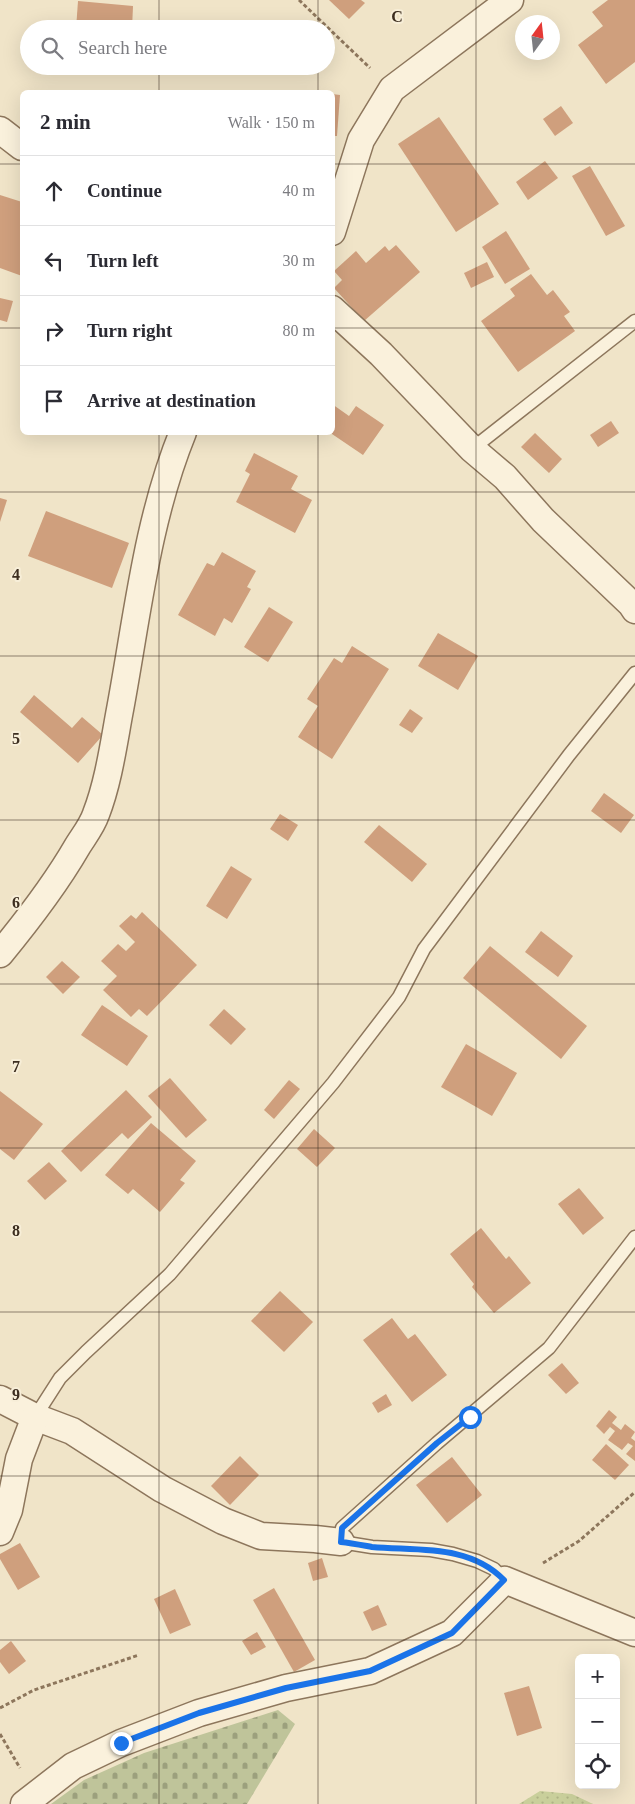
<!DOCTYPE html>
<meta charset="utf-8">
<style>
body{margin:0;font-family:Georgia,serif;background:#f7f7f7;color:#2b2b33}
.controls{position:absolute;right:15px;bottom:15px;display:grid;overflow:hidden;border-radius:8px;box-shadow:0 5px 20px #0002}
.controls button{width:45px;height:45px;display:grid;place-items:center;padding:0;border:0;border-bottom:1px solid #e1e1e2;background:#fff;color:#2b2b33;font:25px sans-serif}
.compass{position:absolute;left:515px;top:15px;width:45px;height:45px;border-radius:50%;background:#fff;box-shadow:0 5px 20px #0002;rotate:15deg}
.stop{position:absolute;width:15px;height:15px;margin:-11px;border:4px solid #1a73e8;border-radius:50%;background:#fff}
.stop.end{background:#1a73e8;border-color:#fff;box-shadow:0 1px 5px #0008}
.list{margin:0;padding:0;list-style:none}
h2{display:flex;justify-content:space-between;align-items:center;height:65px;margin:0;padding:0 20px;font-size:21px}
h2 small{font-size:16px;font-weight:400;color:#7c7c81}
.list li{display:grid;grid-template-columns:32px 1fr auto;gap:15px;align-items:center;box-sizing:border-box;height:70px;padding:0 20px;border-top:1px solid #e1e1e2}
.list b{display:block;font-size:19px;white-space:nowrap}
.list em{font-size:16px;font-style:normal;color:#7c7c81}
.icon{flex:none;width:28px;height:28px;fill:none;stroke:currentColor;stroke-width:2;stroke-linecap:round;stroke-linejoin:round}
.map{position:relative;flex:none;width:635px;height:1804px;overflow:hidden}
.search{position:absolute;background:#fff;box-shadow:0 5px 20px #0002;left:20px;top:20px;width:315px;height:55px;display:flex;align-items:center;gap:12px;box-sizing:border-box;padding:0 18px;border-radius:28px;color:#7c7c81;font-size:19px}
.panel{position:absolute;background:#fff;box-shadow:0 5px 20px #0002;left:20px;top:90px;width:315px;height:345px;border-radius:8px}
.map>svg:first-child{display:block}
.green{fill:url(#green-dots)}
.cemetery{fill:url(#cemetery-stones)}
.building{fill:#cf9f7d}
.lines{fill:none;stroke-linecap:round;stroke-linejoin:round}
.service-casing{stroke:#8d765c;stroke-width:15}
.minor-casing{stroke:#8d765c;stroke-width:29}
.path{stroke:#8d765c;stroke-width:3;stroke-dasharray:4 2.5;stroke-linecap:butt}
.service{stroke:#faf1dc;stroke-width:12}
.minor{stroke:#faf1dc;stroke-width:26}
.route{stroke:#1a73e8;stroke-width:6}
.grid{fill:none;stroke:#3d2e20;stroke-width:1;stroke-opacity:0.55}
.grid-label{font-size:16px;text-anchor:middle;font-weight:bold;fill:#3d2e20;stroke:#f7eed8;stroke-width:4;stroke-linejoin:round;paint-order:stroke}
</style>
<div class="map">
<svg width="635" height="1804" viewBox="0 0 635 1804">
<defs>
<pattern id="green-dots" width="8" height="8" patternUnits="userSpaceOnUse" patternTransform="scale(1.25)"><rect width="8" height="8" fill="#c9cf9b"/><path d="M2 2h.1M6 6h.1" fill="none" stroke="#aeb285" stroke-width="1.8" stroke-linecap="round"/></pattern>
<pattern id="cemetery-stones" width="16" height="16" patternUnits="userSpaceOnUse" patternTransform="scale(1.25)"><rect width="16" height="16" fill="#bfc49a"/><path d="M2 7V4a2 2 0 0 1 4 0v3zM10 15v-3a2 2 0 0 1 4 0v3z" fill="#9ca07d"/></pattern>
</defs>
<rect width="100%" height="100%" fill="#f0e4c8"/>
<!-- green -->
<polygon class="green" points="540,1791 572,1794 593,1804 519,1804"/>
<!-- cemetery -->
<polygon class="cemetery" points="278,1710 295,1724 247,1804 51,1804 84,1780 144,1753"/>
<!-- building -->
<g class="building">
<polygon points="329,0 361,0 365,3 349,19"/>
<polygon points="608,0 635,0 635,62 606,84 578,45 603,26 592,12"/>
<polygon points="78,1 133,6 132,29 76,29"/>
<polygon points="332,94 340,95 337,136 332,136"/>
<polygon points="561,106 573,123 555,136 543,119"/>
<polygon points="439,117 499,204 456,232 398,144"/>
<polygon points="545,161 558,178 528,200 516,182"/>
<polygon points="590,166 625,226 606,236 572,176"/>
<polygon points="0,195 22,202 22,276 0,268"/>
<polygon points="506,231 530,269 505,284 482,247"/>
<polygon points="396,245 420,272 364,321 334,288 342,280 334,271 356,251 366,263 385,246 389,251"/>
<polygon points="487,262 494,277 471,288 464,273"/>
<polygon points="531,274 547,295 553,290 570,312 564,316 575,331 518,372 481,321 515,296 510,289"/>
<polygon points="0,298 13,301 7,322 0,320"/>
<polygon points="332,404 349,416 356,406 384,425 363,455 332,434"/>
<polygon points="611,421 619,433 598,447 590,435"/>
<polygon points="535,433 562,459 549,473 521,447"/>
<polygon points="254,453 298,476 291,489 312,500 295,533 236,502 250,474 245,471"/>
<polygon points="0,498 7,500 0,522"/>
<polygon points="46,511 129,543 112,588 28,556"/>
<polygon points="222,552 256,571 247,587 251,589 232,623 224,618 215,636 178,615 207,563 214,566"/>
<polygon points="269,607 293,622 268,662 244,647"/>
<polygon points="438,633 478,656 458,690 418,666"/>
<polygon points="352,646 389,669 332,759 298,737 318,706 307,699 334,658 342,663"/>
<polygon points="34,695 72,728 82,717 103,735 78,763 20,712"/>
<polygon points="410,709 423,718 412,733 399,725"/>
<polygon points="604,793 634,815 621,833 591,811"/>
<polygon points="280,814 298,825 288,841 270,829"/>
<polygon points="379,825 427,864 412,882 364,842"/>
<polygon points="231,866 252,879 227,919 206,906"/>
<polygon points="142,912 197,965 147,1016 139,1009 131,1017 103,990 117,976 101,961 118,944 126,951 135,942 119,926 131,915 136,919"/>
<polygon points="541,931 573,956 558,977 525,952"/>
<polygon points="490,946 587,1026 561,1059 463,978"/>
<polygon points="62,961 80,977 63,994 46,977"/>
<polygon points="102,1005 148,1036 127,1066 81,1035"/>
<polygon points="224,1009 246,1029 231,1045 209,1025"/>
<polygon points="466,1044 517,1073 492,1116 441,1087"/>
<polygon points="170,1078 207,1120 186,1138 148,1096"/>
<polygon points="289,1080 300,1089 274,1119 264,1110"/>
<polygon points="126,1090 152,1117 128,1139 122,1133 81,1172 61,1151"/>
<polygon points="0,1091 43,1124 14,1160 0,1149"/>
<polygon points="151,1123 196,1161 180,1180 185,1183 160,1212 133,1189 128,1194 105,1175"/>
<polygon points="314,1129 335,1148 317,1167 297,1149"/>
<polygon points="49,1162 67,1181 45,1200 27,1181"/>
<polygon points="579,1188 604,1218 583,1235 558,1204"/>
<polygon points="481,1228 506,1259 509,1256 531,1283 494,1313 472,1287 474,1284 450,1254"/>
<polygon points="280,1291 313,1322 284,1352 251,1321"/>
<polygon points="392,1318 408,1339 415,1334 447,1375 412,1402 363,1340"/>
<polygon points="562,1363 579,1383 566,1394 548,1375"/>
<polygon points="386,1394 392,1405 378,1413 372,1403"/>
<polygon points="609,1410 617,1417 612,1423 621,1430 625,1424 635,1432 631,1438 635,1441 635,1461 626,1454 633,1446 628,1443 622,1450 608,1440 615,1431 610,1427 604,1434 596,1426"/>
<polygon points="606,1444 629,1465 615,1480 592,1460"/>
<polygon points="240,1456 259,1475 230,1505 211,1486"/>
<polygon points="452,1457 482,1495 447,1523 416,1485"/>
<polygon points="20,1543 40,1577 18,1590 0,1559 0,1554"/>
<polygon points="322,1558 328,1577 313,1581 308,1563"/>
<polygon points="274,1588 315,1660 294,1672 253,1600"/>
<polygon points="175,1589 191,1625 170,1634 154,1599"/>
<polygon points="378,1605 387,1625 372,1631 363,1612"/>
<polygon points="257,1632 266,1647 251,1655 242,1641"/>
<polygon points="11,1641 26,1661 9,1674 0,1662 0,1650"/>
<polygon points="529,1686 542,1728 517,1736 504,1693"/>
</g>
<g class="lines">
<!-- service casing -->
<g class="service-casing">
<g id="service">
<polyline points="472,449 635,321"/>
<polyline points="35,1417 60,1378 86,1352 170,1274 333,1083 399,997 424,949 569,755 635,673"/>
<polyline points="505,1580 494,1569 477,1561 453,1554 431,1550 372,1547 341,1542 342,1528 437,1443 549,1348 635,1237"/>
</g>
</g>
<!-- minor casing -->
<g class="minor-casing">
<g id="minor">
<polyline points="0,130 22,147"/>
<polyline points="332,232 361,140 392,89 510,0"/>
<polyline points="332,309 381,354 472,449 505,477 543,520 631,604 635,610"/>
<path d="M0,954C28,920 55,885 77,847C83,837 92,826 96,814C108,783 113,748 119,715C137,620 146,523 183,432"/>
<polyline points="0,1399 35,1417 72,1431 162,1489 223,1521 261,1536 315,1539 341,1542"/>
<polyline points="0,1532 9,1510 19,1459 35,1417"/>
<polyline points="24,1804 73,1766 121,1743 199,1713 286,1688 370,1671 452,1633 505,1580 635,1633"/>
</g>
</g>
<!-- path -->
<g class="path">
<polyline points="299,0 370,68"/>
<polyline points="543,1563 579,1541 635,1492"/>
<polyline points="0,1708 34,1690 139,1655"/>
<polyline points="0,1734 20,1768"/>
</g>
<!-- service -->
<use href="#service" class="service"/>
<!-- minor -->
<use href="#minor" class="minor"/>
</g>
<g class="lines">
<!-- route -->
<path class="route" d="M121,1743L199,1713L286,1688L370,1671L452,1633L504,1580C469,1544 418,1551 372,1547C361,1545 351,1543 341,1542L342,1528L437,1443L470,1417"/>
</g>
<!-- grid -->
<path class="grid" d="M159,0V29M318,0V29M476,0V1804M159,66V92M318,66V92M0,164H22M332,164H635M0,328H22M332,328H635M159,432V1804M318,432V1804M0,492H635M0,656H635M0,820H635M0,984H635M0,1148H635M0,1312H635M0,1476H635M0,1640H635"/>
<g class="grid-label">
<text x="397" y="22">C</text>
<text x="16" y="580">4</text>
<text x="16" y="744">5</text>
<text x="16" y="908">6</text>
<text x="16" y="1072">7</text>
<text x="16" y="1236">8</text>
<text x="16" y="1400">9</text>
</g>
</svg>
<div class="controls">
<button>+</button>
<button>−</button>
<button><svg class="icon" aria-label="locate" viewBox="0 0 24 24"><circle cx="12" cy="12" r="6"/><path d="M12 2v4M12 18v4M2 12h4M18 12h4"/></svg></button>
</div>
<svg class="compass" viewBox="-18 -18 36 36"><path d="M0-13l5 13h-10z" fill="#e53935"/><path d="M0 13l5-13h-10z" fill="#7c7c81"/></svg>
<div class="stop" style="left:470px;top:1417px"></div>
<div class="stop end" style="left:121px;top:1743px"></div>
<div class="search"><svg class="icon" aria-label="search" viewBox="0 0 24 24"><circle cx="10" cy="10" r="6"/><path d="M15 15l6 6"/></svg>Search here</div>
<section class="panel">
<h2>2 min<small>Walk · 150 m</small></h2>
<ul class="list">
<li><svg class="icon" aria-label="ahead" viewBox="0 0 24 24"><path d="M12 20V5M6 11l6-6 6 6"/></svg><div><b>Continue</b></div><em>40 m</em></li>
<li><svg class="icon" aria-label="left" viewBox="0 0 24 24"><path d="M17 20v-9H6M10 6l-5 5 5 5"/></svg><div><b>Turn left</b></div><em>30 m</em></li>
<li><svg class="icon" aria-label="right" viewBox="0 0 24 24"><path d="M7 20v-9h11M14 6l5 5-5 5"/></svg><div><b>Turn right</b></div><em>80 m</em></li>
<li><svg class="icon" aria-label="arrive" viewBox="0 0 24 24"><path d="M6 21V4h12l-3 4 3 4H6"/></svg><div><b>Arrive at destination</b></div></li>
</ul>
</section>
</div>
